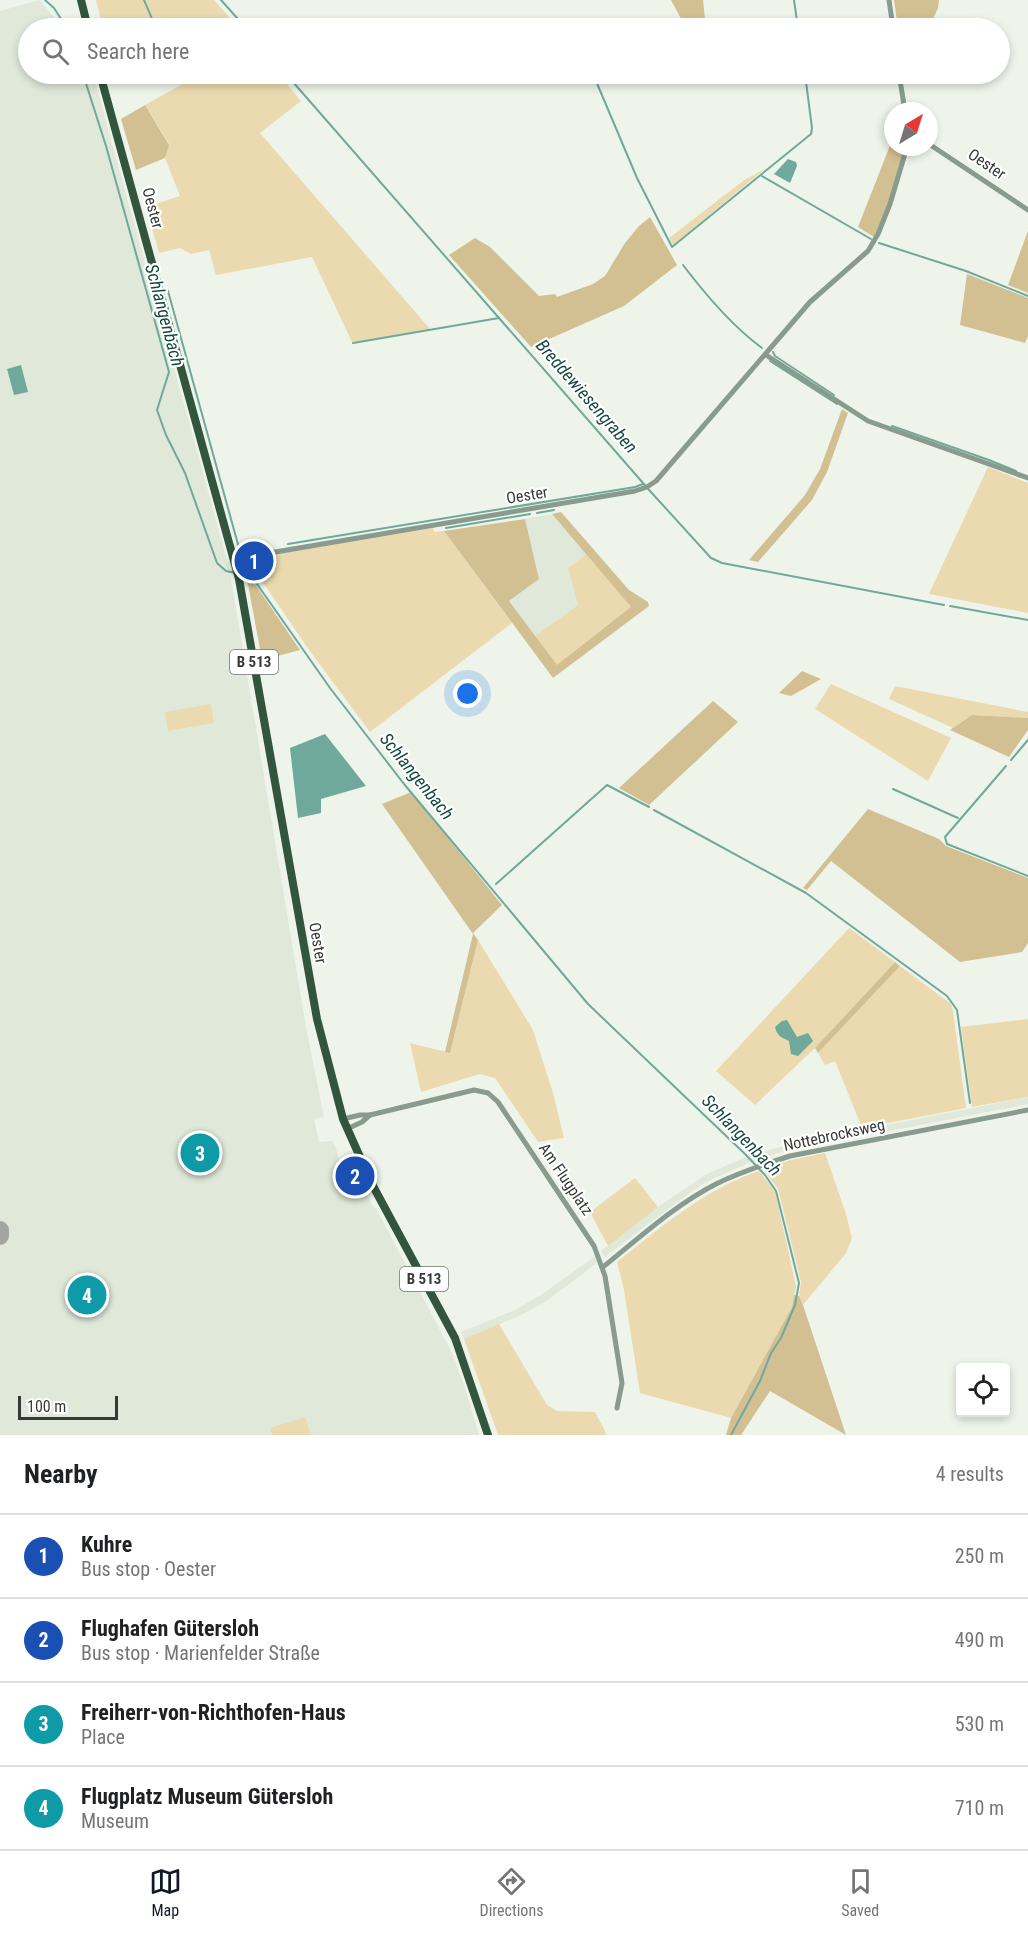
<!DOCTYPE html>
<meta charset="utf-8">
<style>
body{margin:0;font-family:"Roboto Condensed",sans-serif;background:#f6f6f6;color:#202124}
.controls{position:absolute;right:18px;bottom:18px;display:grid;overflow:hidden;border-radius:6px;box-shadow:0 3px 9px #0003}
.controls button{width:54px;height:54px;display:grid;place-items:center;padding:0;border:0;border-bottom:2px solid #e0e0e0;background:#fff;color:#202124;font:30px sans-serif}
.compass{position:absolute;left:884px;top:102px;width:54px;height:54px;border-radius:50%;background:#fff;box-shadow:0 3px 9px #0003;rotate:38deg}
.scale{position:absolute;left:18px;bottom:15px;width:100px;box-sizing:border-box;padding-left:6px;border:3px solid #373a36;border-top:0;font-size:16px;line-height:21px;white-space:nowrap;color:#373a36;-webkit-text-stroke:4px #fff;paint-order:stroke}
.you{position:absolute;left:468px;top:694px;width:21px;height:21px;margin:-15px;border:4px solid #fff;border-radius:50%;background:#1a73e8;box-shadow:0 0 0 9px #1a73e833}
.badge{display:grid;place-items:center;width:39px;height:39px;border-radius:50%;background:#111827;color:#fff;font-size:20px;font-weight:700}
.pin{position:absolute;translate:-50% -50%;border:3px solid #fff;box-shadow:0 2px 6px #0006}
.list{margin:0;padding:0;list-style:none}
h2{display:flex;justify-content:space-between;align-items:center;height:78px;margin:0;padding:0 24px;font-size:26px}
h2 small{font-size:20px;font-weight:400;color:#757577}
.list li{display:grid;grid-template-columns:39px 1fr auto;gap:18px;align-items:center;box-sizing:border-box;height:84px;padding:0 24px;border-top:2px solid #e0e0e0}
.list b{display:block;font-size:22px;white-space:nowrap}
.list p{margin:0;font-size:20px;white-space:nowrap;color:#757577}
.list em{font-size:20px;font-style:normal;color:#757577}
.icon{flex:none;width:33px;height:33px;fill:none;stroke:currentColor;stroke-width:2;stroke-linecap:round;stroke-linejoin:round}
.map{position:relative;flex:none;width:1028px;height:1435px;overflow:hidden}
.search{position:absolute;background:#fff;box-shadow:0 3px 9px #0003;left:18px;right:18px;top:18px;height:66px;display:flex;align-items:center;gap:15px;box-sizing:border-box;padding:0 21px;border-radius:33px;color:#757577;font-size:22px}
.sheet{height:414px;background:#fff}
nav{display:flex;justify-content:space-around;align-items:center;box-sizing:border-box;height:84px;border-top:2px solid #e0e0e0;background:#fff;font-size:16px;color:#757577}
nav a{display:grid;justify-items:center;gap:3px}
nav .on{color:#111827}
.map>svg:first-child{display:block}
.built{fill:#dfe8d9}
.green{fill:#ebdab0}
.forest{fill:#d2c092}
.water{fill:#6fa99b}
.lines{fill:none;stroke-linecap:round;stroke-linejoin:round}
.stream{stroke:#6fa99b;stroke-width:2}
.taxiway{stroke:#a2a69f;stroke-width:18}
.minor{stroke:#889b8e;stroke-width:5}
.primary{stroke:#32553e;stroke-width:8}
.labels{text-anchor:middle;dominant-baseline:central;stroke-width:4.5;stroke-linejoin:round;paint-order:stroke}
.shield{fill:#fff;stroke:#737572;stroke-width:1.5}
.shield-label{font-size:15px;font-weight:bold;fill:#373a36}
.street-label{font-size:16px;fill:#373a36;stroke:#fff}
.water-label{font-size:18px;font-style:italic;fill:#164a3f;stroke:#fff}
</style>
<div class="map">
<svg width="1028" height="1435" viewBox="0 0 1028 1435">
<rect width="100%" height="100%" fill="#eef4ea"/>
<!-- built -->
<g class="built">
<polygon points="40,0 62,28 28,28 28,74 93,74 229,567 306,1027 324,1117 314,1119 319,1142 332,1141 336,1148 344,1183 360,1187 365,1192 374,1208 376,1208 453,1355 465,1388 479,1435 0,1435 0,11"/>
<polygon points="552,514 586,554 568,569 578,605 535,636 509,601 539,579 525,519"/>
<polygon points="1028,1097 1028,1104 823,1144 821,1138"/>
<polygon points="813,1139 815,1145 781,1152 749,1163 708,1181 688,1194 605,1257 601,1251 658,1207 705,1175 753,1154"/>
<polygon points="594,1257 597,1263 545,1302 519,1316 464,1339 461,1332 515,1310 541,1295"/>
</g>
<!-- green -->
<g class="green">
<polygon points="96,0 143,0 155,28 103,28"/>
<polygon points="145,0 214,0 239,28 157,28"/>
<polygon points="186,74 278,74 301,101 260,133 431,330 352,342 312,257 216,275 209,250 191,254 180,248 159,253 146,207 180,196 165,158 169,144 145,105 188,81"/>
<polygon points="766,168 673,245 669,238 743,181"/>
<polygon points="988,467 1028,483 1028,613 929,594"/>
<polygon points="433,528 434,532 444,531 512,623 370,732 309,650 249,562 265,560 265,556"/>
<polygon points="586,554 632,607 557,666 535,636 578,605 568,569"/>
<polygon points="831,684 951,738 928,781 815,709"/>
<polygon points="895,686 1028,712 1028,718 972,715 953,728 889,699"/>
<polygon points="211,704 214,723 168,731 165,712"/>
<polygon points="849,928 895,962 815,1048 755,1105 716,1071"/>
<polygon points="478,940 533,1030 553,1093 564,1138 538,1142 495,1078 480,1074 421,1092 410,1043 450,1053"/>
<polygon points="900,966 951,1004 953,1011 966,1108 862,1128 835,1061 825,1065 818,1053"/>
<polygon points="1028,1019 1028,1097 972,1107 961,1027"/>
<polygon points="825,1153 846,1214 852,1238 846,1253 803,1305 799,1296 801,1282 778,1189 763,1169 791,1160"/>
<path d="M759,1171L775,1191L796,1286L792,1307L731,1418L640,1393L624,1290L617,1262C661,1227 705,1189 759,1171Z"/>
<polygon points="635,1178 658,1207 608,1246 590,1212"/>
<polygon points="499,1324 547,1405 557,1411 595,1412 604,1429 606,1435 498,1435 464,1339"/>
<polygon points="305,1417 311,1435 272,1435 270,1428"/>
</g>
<!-- forest -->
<g class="forest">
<polygon points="671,0 703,0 706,28 686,28"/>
<polygon points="894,0 939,0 938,8 929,28 898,28"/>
<polygon points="145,105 169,145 165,158 136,170 121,119"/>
<polygon points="893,138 893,147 905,147 888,204 874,237 858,227"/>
<polygon points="650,217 677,265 624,306 531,347 449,255 475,238 490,247 539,296 555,294 557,297 593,284 605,276 625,243 639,226"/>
<polygon points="1028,231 1028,293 1008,285"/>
<polygon points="967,274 1028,298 1028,336 1025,343 960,325"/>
<polygon points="842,409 848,413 827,472 812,500 758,562 749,560 805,495 820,469"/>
<polygon points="561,512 629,590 648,602 649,606 553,678 444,531 525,519 539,579 509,601 557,665 631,607 552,514"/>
<polygon points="251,578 300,650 262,660 247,579"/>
<polygon points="802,671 821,679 791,696 779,693"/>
<polygon points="713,701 738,722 649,805 619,788"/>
<polygon points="972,715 1028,718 1028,730 1009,757 950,730"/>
<polygon points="411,792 502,905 473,933 478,940 450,1053 445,1052 473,934 382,804"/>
<polygon points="868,809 939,839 946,846 1028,878 1028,943 1022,952 960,962 831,861 807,890 803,888"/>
<polygon points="895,962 900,966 818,1053 815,1048"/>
<polygon points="794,1295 799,1296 803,1305 846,1435 770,1391 741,1435 726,1435 731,1418 792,1307"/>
</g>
<!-- water -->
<g class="water">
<polygon points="788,159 796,162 797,166 790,183 774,174"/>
<polygon points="21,365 28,392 14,395 7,369"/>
<polygon points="325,734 366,786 321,799 321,813 298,818 290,748"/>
<path d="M787,1020L797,1037L808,1033L813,1041L798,1056L791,1054L789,1041C781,1037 777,1036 775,1027L782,1021Z"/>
</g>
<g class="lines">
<!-- stream -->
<g class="stream">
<polyline points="45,0 54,8 67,28"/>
<polyline points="144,0 156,28"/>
<polyline points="221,0 246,28"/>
<polyline points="794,0 798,28"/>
<polyline points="83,74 106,146 169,372 157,410 166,435 185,473 217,563 226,571 236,573"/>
<polyline points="286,74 650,491 711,558 722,563 944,605"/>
<polyline points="596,81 637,178 672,247 811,134 812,128 805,74"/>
<polyline points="762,176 871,239"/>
<polyline points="879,243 966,271 1028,296"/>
<path d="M683,265C705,294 732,326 762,348"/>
<polyline points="168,291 239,548"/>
<polyline points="353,343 499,318"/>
<polyline points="773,352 775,356 834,395"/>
<polyline points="770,361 837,404"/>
<polyline points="892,426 989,460 1016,471"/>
<polyline points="537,513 554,510"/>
<polyline points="446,528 530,514"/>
<polyline points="288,544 635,487 643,484"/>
<polyline points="241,574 252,577 330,688 404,784 588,1004 745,1154 765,1175 776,1191 799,1283 795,1305 781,1338 771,1353 760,1381 731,1435"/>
<polyline points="950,606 1028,620"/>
<polyline points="1011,760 1028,740"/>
<polyline points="1006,766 945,837 947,844 1028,876"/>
<polyline points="893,789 958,818"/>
<polyline points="654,810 806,893 947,996 957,1010 970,1103"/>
<polyline points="496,884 607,785 649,807"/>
</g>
<!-- taxiway -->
<polyline class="taxiway" points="0,1230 0,1236"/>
<!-- minor -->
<g class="minor">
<polyline points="889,0 893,28"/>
<polyline points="899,74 905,111"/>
<polyline points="929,144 1028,210"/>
<polyline points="766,355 868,421 1028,478"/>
<polyline points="234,559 635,491 647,487 656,481 810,302 868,251 878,234 890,204 907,147"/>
<polyline points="343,1119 360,1115 370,1115 474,1090 488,1093 498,1102 594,1246 605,1276 622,1383 617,1408"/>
<polyline points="347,1129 362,1122 370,1115"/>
<path d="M603,1267C639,1238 675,1205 716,1184C740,1172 765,1164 790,1156L1028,1110"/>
</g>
<!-- primary -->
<g class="primary">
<polyline points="81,0 88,28"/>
<polyline points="100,74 239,579 317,1019 343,1119 373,1186 455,1338 488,1435"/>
</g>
</g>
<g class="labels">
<!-- shield labels -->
<g class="shield">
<rect x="230" y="650" width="48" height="24" rx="4.5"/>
<rect x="400" y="1267" width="48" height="24" rx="4.5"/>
</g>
<g class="shield-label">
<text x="254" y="662">B 513</text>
<text x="424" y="1279">B 513</text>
</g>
<!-- street labels -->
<g class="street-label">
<text transform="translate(987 164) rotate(34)">Oester</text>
<text transform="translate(153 208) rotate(75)">Oester</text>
<text transform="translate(527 495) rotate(-9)">Oester</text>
<text transform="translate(318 943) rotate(80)">Oester</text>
<text transform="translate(834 1135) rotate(-12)">Nottebrocksweg</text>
<text transform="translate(566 1179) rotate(56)">Am Flugplatz</text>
</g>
<!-- water labels -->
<g class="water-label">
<text transform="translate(165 315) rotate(75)">Schlangenbach</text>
<text transform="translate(587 396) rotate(49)">Breddewiesengraben</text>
<text transform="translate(417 776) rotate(51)">Schlangenbach</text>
<text transform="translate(742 1135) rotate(46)">Schlangenbach</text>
</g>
</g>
</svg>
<div class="controls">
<button><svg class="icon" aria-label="locate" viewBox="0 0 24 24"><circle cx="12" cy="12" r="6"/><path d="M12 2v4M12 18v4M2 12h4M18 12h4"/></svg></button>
</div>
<svg class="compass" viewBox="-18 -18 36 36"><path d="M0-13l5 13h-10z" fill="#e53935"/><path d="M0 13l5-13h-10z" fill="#757577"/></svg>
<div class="scale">100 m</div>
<div class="you"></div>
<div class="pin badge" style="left:254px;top:561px;background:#1a4fb4">1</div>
<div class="pin badge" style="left:355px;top:1176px;background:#1a4fb4">2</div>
<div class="pin badge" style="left:200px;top:1153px;background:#0f9aa8">3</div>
<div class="pin badge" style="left:87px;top:1295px;background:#0f9aa8">4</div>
<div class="search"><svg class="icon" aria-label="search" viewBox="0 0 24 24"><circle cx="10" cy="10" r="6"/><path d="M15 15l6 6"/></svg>Search here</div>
</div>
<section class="sheet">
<h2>Nearby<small>4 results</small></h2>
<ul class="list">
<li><span class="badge" style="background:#1a4fb4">1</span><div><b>Kuhre</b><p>Bus stop · Oester</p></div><em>250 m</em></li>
<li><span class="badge" style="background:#1a4fb4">2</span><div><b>Flughafen Gütersloh</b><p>Bus stop · Marienfelder Straße</p></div><em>490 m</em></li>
<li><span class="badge" style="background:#0f9aa8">3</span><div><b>Freiherr-von-Richthofen-Haus</b><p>Place</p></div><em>530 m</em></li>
<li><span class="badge" style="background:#0f9aa8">4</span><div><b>Flugplatz Museum Gütersloh</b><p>Museum</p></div><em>710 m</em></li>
</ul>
</section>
<nav>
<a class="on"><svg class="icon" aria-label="map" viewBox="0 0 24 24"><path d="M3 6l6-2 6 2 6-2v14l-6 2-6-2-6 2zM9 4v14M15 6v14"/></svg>Map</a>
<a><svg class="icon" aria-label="directions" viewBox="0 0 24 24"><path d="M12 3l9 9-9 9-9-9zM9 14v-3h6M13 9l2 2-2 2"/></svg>Directions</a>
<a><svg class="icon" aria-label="saved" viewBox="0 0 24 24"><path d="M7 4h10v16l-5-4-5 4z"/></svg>Saved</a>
</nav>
